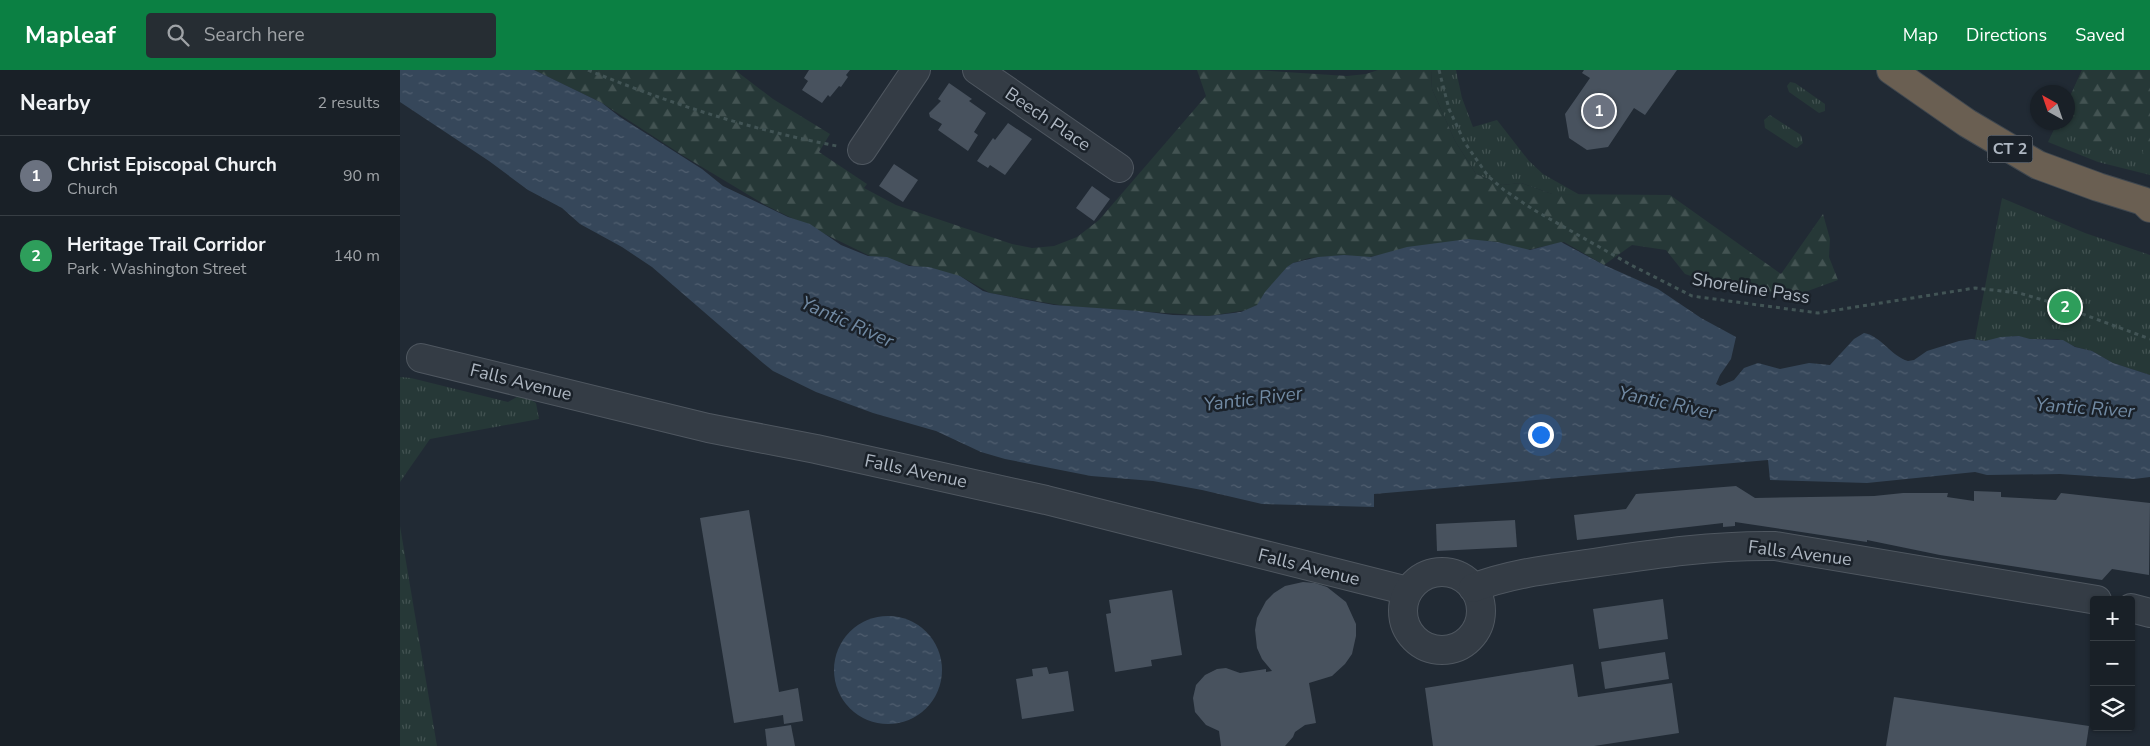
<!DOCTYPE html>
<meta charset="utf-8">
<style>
body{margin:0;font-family:"Nunito Sans",sans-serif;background:#262d33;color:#f1f3f6}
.controls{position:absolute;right:15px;bottom:15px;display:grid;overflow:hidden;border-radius:5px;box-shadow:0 1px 4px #0004}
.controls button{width:45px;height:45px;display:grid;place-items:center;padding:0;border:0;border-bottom:1px solid #373e44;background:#192027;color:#f1f3f6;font:25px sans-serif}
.compass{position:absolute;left:1630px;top:15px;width:45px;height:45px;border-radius:50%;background:#192027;box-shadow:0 1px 4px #0004;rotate:320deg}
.you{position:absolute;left:1140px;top:364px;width:18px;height:18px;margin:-12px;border:4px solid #fff;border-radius:50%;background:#1a73e8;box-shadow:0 0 0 8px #1a73e833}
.badge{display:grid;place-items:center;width:32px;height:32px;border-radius:50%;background:#0b8043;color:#fff;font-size:16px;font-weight:700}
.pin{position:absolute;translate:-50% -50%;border:2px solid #fff;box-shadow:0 1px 5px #0006}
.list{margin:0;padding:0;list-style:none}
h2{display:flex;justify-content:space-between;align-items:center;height:65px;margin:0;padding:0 20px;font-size:21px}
h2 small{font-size:16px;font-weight:400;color:#9fa3a7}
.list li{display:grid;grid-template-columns:32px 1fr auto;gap:15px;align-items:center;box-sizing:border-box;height:80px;padding:0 20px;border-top:1px solid #373e44}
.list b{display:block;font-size:19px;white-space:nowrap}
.list p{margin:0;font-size:16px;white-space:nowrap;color:#9fa3a7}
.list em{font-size:16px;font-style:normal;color:#9fa3a7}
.icon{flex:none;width:28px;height:28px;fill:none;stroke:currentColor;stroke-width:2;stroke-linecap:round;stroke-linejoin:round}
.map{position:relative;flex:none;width:1750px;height:676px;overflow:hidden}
header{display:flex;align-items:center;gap:30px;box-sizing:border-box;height:70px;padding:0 25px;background:#0b8043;color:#fff}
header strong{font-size:24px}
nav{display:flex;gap:28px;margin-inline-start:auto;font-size:18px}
.search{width:350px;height:45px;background:#262d33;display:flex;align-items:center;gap:12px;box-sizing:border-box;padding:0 18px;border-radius:5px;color:#9fa3a7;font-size:19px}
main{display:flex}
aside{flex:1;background:#192027}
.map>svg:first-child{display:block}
.grass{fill:url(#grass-tufts)}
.forest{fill:url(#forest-firs)}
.water{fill:url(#water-ripples)}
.building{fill:#48525e}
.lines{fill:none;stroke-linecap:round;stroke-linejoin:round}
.street-casing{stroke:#4f5760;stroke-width:30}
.highway-casing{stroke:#3f474f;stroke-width:30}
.path{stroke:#425455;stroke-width:3;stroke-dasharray:4 4;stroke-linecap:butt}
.street{stroke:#343c45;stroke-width:28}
.highway{stroke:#6a5f52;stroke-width:28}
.labels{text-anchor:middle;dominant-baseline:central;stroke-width:5;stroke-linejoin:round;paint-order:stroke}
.shield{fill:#1a2129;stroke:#828a94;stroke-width:1}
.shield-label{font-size:16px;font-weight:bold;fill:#aeb7c2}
.street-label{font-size:18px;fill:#aeb7c2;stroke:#1a2129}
.water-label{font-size:19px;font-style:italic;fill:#718aa3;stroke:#1a2129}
</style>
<header>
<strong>Mapleaf</strong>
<div class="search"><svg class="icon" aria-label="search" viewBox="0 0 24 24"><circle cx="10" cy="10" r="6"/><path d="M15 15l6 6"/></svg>Search here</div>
<nav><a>Map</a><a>Directions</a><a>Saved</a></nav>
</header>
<main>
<aside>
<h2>Nearby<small>2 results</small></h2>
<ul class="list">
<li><span class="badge" style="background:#6b7280">1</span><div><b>Christ Episcopal Church</b><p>Church</p></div><em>90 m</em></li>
<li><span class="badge" style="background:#2e9e5b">2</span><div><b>Heritage Trail Corridor</b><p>Park · Washington Street</p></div><em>140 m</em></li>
</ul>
</aside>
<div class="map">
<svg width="1750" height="676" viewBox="0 0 1750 676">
<defs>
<pattern id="grass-tufts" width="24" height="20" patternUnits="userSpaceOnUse" patternTransform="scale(1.25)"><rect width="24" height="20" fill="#263837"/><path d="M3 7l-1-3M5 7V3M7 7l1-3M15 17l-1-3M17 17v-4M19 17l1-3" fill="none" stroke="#435352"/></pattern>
<pattern id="forest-firs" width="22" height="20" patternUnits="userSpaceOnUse" patternTransform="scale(1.25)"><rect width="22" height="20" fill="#263837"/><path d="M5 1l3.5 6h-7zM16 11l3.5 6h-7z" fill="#435352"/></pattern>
<pattern id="water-ripples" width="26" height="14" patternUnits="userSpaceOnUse" patternTransform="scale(1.25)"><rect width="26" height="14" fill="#36475a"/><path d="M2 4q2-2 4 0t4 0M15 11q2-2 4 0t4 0" fill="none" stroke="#515f70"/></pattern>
</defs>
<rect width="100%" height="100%" fill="#212a34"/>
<!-- grass -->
<g class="grass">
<polygon points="1031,0 1056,0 1062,28 1073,57 1097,50 1129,91 1143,104 1180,125 1152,124 1121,113 1102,115 1076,104 1055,71 1032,19"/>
<polygon points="1682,0 1750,0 1750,105 1698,92 1648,72 1657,53 1668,52 1668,31"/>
<polygon points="1390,12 1395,13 1425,34 1425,41 1419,43 1389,22 1387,16"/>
<polygon points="1370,45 1401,65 1403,73 1397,78 1394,77 1365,58 1364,50"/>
<polygon points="1602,128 1685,163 1750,185 1750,305 1713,293 1692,281 1676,277 1658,269 1630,269 1616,266 1585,271 1575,269"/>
<polygon points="0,307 11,308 108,332 122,324 136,333 139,349 30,369 0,412"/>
<polygon points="0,456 37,676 0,676"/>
</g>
<!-- forest -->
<g class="forest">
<polygon points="134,0 335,0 373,29 430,64 419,82 467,114 464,118 496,135 612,174 632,178 654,176 677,167 699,150 806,26 797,0 856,0 947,6 966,4 978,0 1031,0 1032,19 1055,71 1076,104 1102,115 1121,113 1152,124 1270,125 1381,204 1423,144 1430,169 1429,187 1438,210 1394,226 1320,216 1285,204 1266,180 1232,175 1204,195 1164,172 1127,180 1097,172 1079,171 1020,177 964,188 946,185 909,188 893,193 859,234 847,240 809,246 665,236 590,223 562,207 470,186 367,136 282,85 202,33"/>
<polygon points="1682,0 1750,0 1750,91 1742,90 1744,69 1724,60 1711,81 1655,57 1657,53 1668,52 1668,31"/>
</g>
<!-- water -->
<g class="water">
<path d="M0,0H134L202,33L220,47L302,99L323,116L388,147L410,154L441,175L468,186L487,187L509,196L529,197L560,206L583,221L590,223L654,235L740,241L773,245L809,246L841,242L857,235L865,222L887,197L893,193L918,187L944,185L971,187L1007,177L1068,169L1097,172L1130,180L1161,172L1204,195L1258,219L1301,248L1336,267L1331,289L1320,305L1316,314L1320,316L1334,310L1344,298L1358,293L1380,299L1409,293L1430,295L1454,269L1464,263C1481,266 1491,286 1508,291L1514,290L1527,281L1559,271L1572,269L1585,271L1601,267L1619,266L1630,269L1663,270L1675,277L1692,281L1713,293L1750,305V407L1734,409L1660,404L1587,405L1575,402L1467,413L1370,410L1368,390L974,424V437L862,434L802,420L753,411L691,406L605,389L581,382L536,361L473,343L416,322L373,301L363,293L252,197L222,177L180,154L162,138L128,120L89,91L0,32Z"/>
<circle cx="488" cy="600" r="54"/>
</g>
<!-- building -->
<g class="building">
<polygon points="409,0 450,0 446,5 448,7 441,17 439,16 430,27 428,25 422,33 402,20 408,11 404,8"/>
<polygon points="1184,0 1277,0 1245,45 1234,38 1208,77 1187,80 1169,68 1165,44 1190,8 1182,3"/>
<polygon points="549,13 572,29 569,31 586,43 574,62 578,65 568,81 538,60 542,54 530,47 529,43 541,31 538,29"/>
<polygon points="608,53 632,69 605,105 590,95 588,98 577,91 593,68 595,70"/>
<polygon points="494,94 518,110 503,132 479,116"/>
<polygon points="692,116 710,129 694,151 676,138"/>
<polygon points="1336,416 1355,428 1474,426 1503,423 1548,423 1547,427 1574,431 1574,421 1601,422 1601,427 1656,430 1661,423 1750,433 1749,505 1712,499 1702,510 1540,485 1467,470 1467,472 1335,452 1335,456 1323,457 1323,453 1177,470 1174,445 1226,439 1236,424"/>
<polygon points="349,440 379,622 398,618 403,651 384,654 383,645 334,653 300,448"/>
<polygon points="1115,450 1117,477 1037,481 1036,454"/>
<polygon points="903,512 915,513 927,517 946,532 956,554 956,566 952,584 945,594 932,606 909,613 916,653 905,655 895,662 893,667 885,676 821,676 819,661 806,655 795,642 793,628 796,615 805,605 817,599 826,598 840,603 866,599 866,602 872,601 862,589 857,578 855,560 857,548 866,531 874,523 885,516"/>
<polygon points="772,520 782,585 751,590 752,596 715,602 706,544 711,543 709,530"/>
<polygon points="1263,529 1268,569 1199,579 1193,539"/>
<polygon points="1265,582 1269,609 1205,619 1201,592"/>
<polygon points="1173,594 1178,627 1272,613 1279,663 1194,676 1033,676 1025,618"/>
<polygon points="647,597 649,604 668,601 674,641 622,649 616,609 633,606 632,599"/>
<polygon points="1494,627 1689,656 1686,676 1486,676"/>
<polygon points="391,655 395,676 367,676 365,659"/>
</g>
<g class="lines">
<!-- street casing -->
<g class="street-casing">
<g id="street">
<polyline points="577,0 719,98"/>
<polyline points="462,80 516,0"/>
<polyline points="21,288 308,358 416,379 646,430 1008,521"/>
<circle cx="1042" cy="541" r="39"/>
<path d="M1073,518C1112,503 1152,499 1193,493C1254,484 1313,475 1375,476L1697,530"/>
<polyline points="1731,538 1750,543"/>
</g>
</g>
<!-- highway casing -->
<g class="highway-casing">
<polyline id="highway" points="1491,0 1567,53 1638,95 1698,117 1743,131 1750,138"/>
</g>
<!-- path -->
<g class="path">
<path d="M188,0C268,33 352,60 437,76"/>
<polyline points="1039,0 1049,39 1065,73 1088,106 1104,120 1134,140 1231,195 1292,226 1418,243 1575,218 1619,223 1650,232 1750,269"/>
</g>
<!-- street -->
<use href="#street" class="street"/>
<!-- highway -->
<use href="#highway" class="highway"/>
</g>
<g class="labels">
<!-- shield labels -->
<rect class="shield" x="1587.5" y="65.5" width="45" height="27" rx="4"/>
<g class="shield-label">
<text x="1610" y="79">CT 2</text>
</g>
<!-- street labels -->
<g class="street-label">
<text transform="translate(648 49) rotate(34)">Beech Place</text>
<text transform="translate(1351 218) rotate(9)">Shoreline Pass</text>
<text transform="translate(121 312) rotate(14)">Falls Avenue</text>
<text transform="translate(516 401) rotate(12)">Falls Avenue</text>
<text transform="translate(1400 483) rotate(7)">Falls Avenue</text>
<text transform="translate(909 497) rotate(14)">Falls Avenue</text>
</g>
<!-- water labels -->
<g class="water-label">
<text transform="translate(447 252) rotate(24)">Yantic River</text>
<text transform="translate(853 329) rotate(-7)">Yantic River</text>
<text transform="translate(1267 333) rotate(12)">Yantic River</text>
<text transform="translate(1685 338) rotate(4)">Yantic River</text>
</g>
</g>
</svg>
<div class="controls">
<button>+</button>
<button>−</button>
<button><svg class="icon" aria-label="layers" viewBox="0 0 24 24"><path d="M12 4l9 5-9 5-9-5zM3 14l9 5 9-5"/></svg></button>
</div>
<svg class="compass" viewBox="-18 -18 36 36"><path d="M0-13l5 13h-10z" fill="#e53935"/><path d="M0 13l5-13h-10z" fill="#9fa3a7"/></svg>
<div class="you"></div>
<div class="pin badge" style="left:1199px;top:41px;background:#6b7280">1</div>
<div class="pin badge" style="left:1665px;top:237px;background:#2e9e5b">2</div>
</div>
</main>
